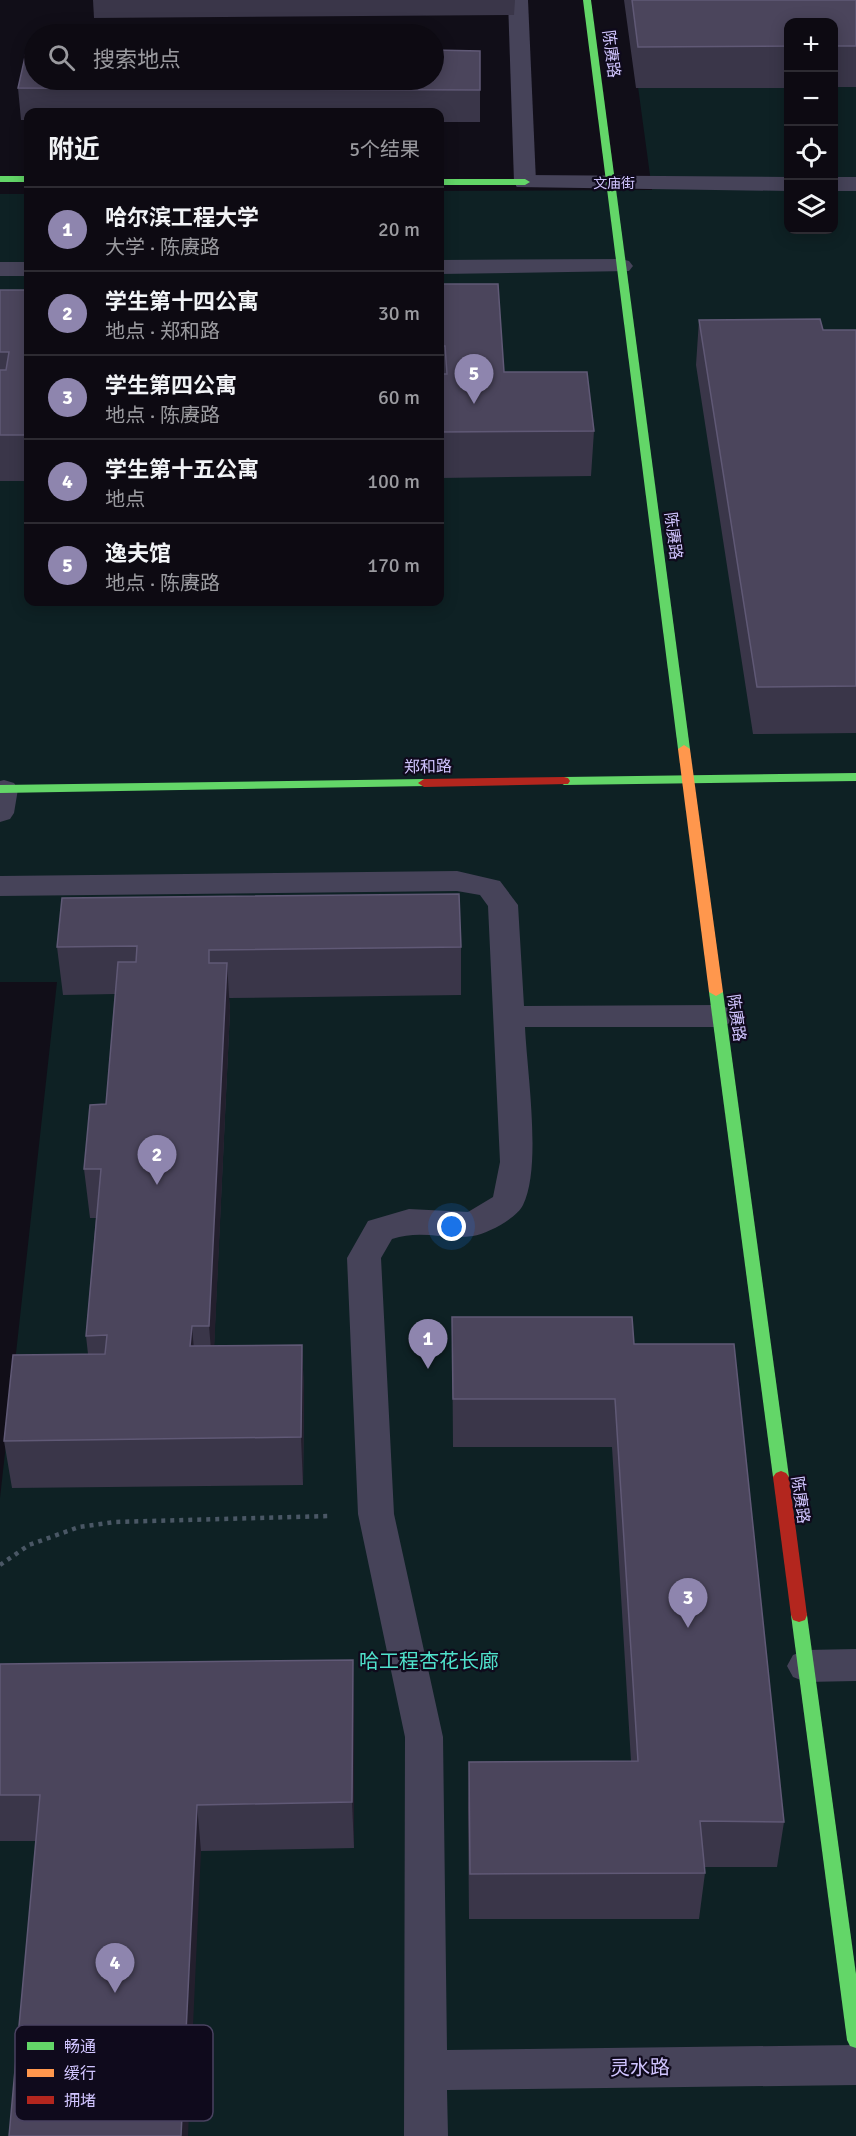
<!DOCTYPE html>
<html lang="zh">
<meta charset="utf-8">
<style>
body{margin:0;font-family:Signika,"Noto Sans SC",sans-serif;background:#16131b;color:#f1f3f6}
.controls{position:absolute;right:18px;top:18px;display:grid;overflow:hidden;border-radius:12px;box-shadow:0 3px 15px #0003}
.controls button{width:54px;height:54px;display:grid;place-items:center;padding:0;border:0;border-bottom:2px solid #2d2b32;background:#0d0a12;color:#f1f3f6;font:30px sans-serif}
.you{position:absolute;left:452px;top:1227px;width:21px;height:21px;margin:-15px;border:4px solid #fff;border-radius:50%;background:#1a73e8;box-shadow:0 0 0 9px #1a73e833}
.badge{display:grid;place-items:center;width:39px;height:39px;border-radius:50%;background:#8e85ae;color:#fff;font-size:20px;font-weight:700}
.pin{position:absolute;translate:-50% -50px;filter:drop-shadow(0 2px 3px #0008)}
.pin::after{content:'';position:absolute;top:32px;width:21px;height:18px;background:inherit;clip-path:polygon(0 0,100% 0,50% 100%)}
.list{margin:0;padding:0;list-style:none}
h2{display:flex;justify-content:space-between;align-items:center;height:78px;margin:0;padding:0 24px;font-size:26px}
h2 small{font-size:20px;font-weight:400;color:#9a9a9f}
.list li{display:grid;grid-template-columns:39px 1fr auto;gap:18px;align-items:center;box-sizing:border-box;height:84px;padding:0 24px;border-top:2px solid #2d2b32}
.list b{display:block;font-size:22px;white-space:nowrap}
.list p{margin:0;font-size:20px;white-space:nowrap;color:#9a9a9f}
.list em{font-size:20px;font-style:normal;color:#9a9a9f}
.icon{flex:none;width:33px;height:33px;fill:none;stroke:currentColor;stroke-width:2;stroke-linecap:round;stroke-linejoin:round}
.map{position:relative;flex:none;width:856px;height:2136px;overflow:hidden}
.search{position:absolute;background:#0d0a12;box-shadow:0 3px 15px #0003;left:24px;top:24px;width:420px;height:66px;display:flex;align-items:center;gap:15px;box-sizing:border-box;padding:0 21px;border-radius:33px;color:#9a9a9f;font-size:22px}
.panel{position:absolute;background:#0d0a12;box-shadow:0 3px 15px #0003;left:24px;top:108px;width:420px;height:498px;border-radius:12px}
.map>svg:first-child{display:block}
.green{fill:#0e2124}
.lines{fill:none;stroke-linecap:round;stroke-linejoin:round}
.path{stroke:#4a5765;stroke-width:4.5;stroke-dasharray:4 5;stroke-linecap:butt}
.lane{fill:#464359;fill-rule:evenodd}
.street{fill:#464359;fill-rule:evenodd}
.fast{fill:#63d668;fill-rule:evenodd}
.slow{fill:#ff974d;fill-rule:evenodd}
.jam{fill:#b3261e;fill-rule:evenodd}
.wall{fill:#3a3649}
.shaded-wall{fill:#231f2d}
.building{fill:#4b455c;stroke:#605976;stroke-width:1.5}
.labels{text-anchor:middle;dominant-baseline:central;stroke-width:4.5;stroke-linejoin:round;paint-order:stroke}
.far-street-label{font-size:14px;fill:#d1c5ff;stroke:#0f0a1c}
.street-label{font-size:16px;fill:#d1c5ff;stroke:#0f0a1c}
.near-park-label{font-size:20px;fill:#4fe1cb;stroke:#0f0a1c}
.near-street-label{font-size:20px;fill:#d1c5ff;stroke:#0f0a1c}
.key{fill:#0f0a1c;stroke:#494260;stroke-width:1.5}
.key-label{font-size:16px;fill:#d1c5ff}
</style>
<div class="map">
<svg width="856" height="2136" viewBox="0 0 856 2136">
<rect width="100%" height="100%" fill="#110e18"/>
<!-- green -->
<polygon class="green" points="788,71 788,230 834,230 834,71 856,71 856,2136 0,2136 0,1498 57,982 0,982 0,194 28,194 28,602 440,602 440,191 652,190 636,72"/>
<g class="lines">
<!-- path -->
<polyline class="path" points="0,1565 29,1545 79,1527 115,1522 328,1516"/>
<!-- lane -->
<g class="lane">
<polygon points="508,0 528,0 536,182 533,187 517,187 514,182"/>
<polygon points="4,780 14,783 18,789 14,813 10,819 0,822 0,781"/>
<path d="M457,871L500,881L518,905L524,1006L719,1005L730,1009L734,1016L730,1023L719,1027H525C527,1072 542,1167 523,1205C517,1218 487,1234 473,1236C445,1240 421,1229 392,1239L381,1258L394,1514L443,1737L447,2050L856,2045V2085L447,2090L448,2136H404L405,1737L358,1514L347,1258L368,1221L409,1209L468,1212L493,1197L500,1162L488,906L480,895L457,891L0,896V876Z"/>
<polygon points="856,1649 856,1681 806,1682 793,1677 787,1666 793,1655 806,1650"/>
</g>
<!-- street -->
<g class="street">
<polygon points="525,175 788,177 788,191 517,187 514,182 517,177"/>
<rect x="834" y="177" width="22" height="14"/>
<polygon points="621,259 629,261 633,266 629,271 440,274 440,260"/>
<rect x="0" y="262" width="28" height="14"/>
</g>
<!-- fast -->
<g class="fast">
<polygon points="583,0 591,0 690,749 684,753 678,749"/>
<rect x="0" y="176" width="28" height="6"/>
<polygon points="440,179 525,179 530,182 525,185 440,185"/>
<polygon points="856,773 856,781 564,785 558,781 564,777"/>
<polygon points="424,779 430,783 428,786 0,793 0,785"/>
<polygon points="716,988 723,992 789,1477 786,1481 781,1483 776,1481 773,1477 709,992"/>
<polygon points="799,1608 805,1610 807,1615 856,1974 856,2048 850,2046 847,2040 791,1615 793,1610"/>
</g>
<!-- slow -->
<polygon class="slow" points="684,745 690,749 723,992 716,996 709,992 678,749"/>
<!-- jam -->
<g class="jam">
<polygon points="564,777 568,778 570,781 568,784 424,787 418,783 424,779"/>
<polygon points="781,1471 786,1473 789,1477 807,1615 805,1620 799,1622 793,1620 791,1615 773,1477 776,1473"/>
</g>
</g>
<!-- wall -->
<g class="wall">
<polygon points="93,0 515,0 514,15 94,18"/>
<polygon points="624,0 856,0 856,87 834,87 834,22 789,22 789,88 636,88"/>
<polygon points="18,88 480,90 480,122 440,122 440,112 28,112 28,120 21,120"/>
<polygon points="440,284 504,372 594,431 591,476 440,478"/>
<rect x="0" y="290" width="28" height="191"/>
<polygon points="699,320 823,330 856,330 856,733 753,734 696,365"/>
<polygon points="62,898 461,947 461,995 229,998 230,1011 214,1346 302,1345 304,1393 303,1485 12,1488 4,1441 88,1354 86,1336 96,1218 90,1218 84,1169 106,1104 115,994 63,995 57,947"/>
<polygon points="452,1317 634,1344 784,1822 777,1867 704,1867 705,1873 699,1919 469,1919 468,1808 469,1762 631,1761 612,1447 453,1447"/>
<polygon points="0,1664 354,1706 354,1848 201,1851 36,1841 0,1841"/>
</g>
<!-- shaded-wall -->
<g class="shaded-wall">
<polygon points="227,963 230,1011 213,1374 209,1326"/>
<polygon points="192,1326 196,1375 190,1346"/>
<polygon points="302,1345 304,1393 303,1485 301,1437"/>
<polygon points="353,1660 354,1706 354,1848 352,1802"/>
<polygon points="197,1805 201,1851 188,2136 181,2136"/>
</g>
<!-- building -->
<g class="building">
<polygon points="632,0 856,0 856,46 834,46 834,22 789,22 789,46 638,47"/>
<polygon points="27,48 34,48 34,80 434,80 434,50 480,51 480,90 18,88"/>
<polygon points="440,284 498,284 504,372 587,372 594,431 440,432 440,374 447,374 445,346 440,346"/>
<polygon points="0,290 28,290 28,435 0,435 0,370 6,370 9,352 0,352"/>
<polygon points="820,319 823,330 856,330 856,686 757,687 699,320"/>
<polygon points="459,894 461,947 209,950 209,963 227,963 209,1326 192,1326 190,1346 302,1345 301,1437 4,1441 13,1355 105,1354 107,1335 86,1336 101,1169 84,1169 90,1105 106,1104 118,962 136,962 137,946 57,947 62,898"/>
<polygon points="452,1317 632,1317 634,1344 734,1344 784,1822 700,1821 705,1873 470,1874 469,1762 638,1761 615,1399 453,1399"/>
<polygon points="353,1660 352,1802 197,1805 181,2136 9,2136 40,1795 0,1795 0,1664"/>
</g>
<g class="labels">
<!-- far-street labels -->
<g class="far-street-label">
<text x="614" y="183">文庙街</text>
</g>
<!-- street labels -->
<g class="street-label">
<text transform="translate(611 54) rotate(83)">陈赓路</text>
<text transform="translate(673 536) rotate(83)">陈赓路</text>
<text transform="translate(428 767) rotate(-1)">郑和路</text>
<text transform="translate(736 1018) rotate(82)">陈赓路</text>
<text transform="translate(800 1500) rotate(82)">陈赓路</text>
</g>
<!-- near-park labels -->
<g class="near-park-label">
<text x="429" y="1661">哈工程杏花长廊</text>
</g>
<!-- near-street labels -->
<g class="near-street-label">
<text transform="translate(640 2068) rotate(-1)">灵水路</text>
</g>
</g>
<!-- legend -->
<rect x="15" y="2025" width="198" height="96" rx="9" class="key"/>
<rect x="27" y="2042" width="27" height="8" fill="#63d668"/>
<rect x="27" y="2069" width="27" height="8" fill="#ff974d"/>
<rect x="27" y="2096" width="27" height="8" fill="#b3261e"/>
<g class="key-label">
<text x="64" y="2052">畅通</text>
<text x="64" y="2079">缓行</text>
<text x="64" y="2106">拥堵</text>
</g>
</svg>
<div class="controls">
<button>+</button>
<button>−</button>
<button><svg class="icon" aria-label="locate" viewBox="0 0 24 24"><circle cx="12" cy="12" r="6"/><path d="M12 2v4M12 18v4M2 12h4M18 12h4"/></svg></button>
<button><svg class="icon" aria-label="layers" viewBox="0 0 24 24"><path d="M12 4l9 5-9 5-9-5zM3 14l9 5 9-5"/></svg></button>
</div>
<div class="you"></div>
<div class="pin badge" style="left:428px;top:1369px">1</div>
<div class="pin badge" style="left:157px;top:1185px">2</div>
<div class="pin badge" style="left:688px;top:1628px">3</div>
<div class="pin badge" style="left:115px;top:1993px">4</div>
<div class="pin badge" style="left:474px;top:404px">5</div>
<div class="search"><svg class="icon" aria-label="search" viewBox="0 0 24 24"><circle cx="10" cy="10" r="6"/><path d="M15 15l6 6"/></svg>搜索地点</div>
<section class="panel">
<h2>附近<small>5个结果</small></h2>
<ul class="list">
<li><span class="badge">1</span><div><b>哈尔滨工程大学</b><p>大学 · 陈赓路</p></div><em>20 m</em></li>
<li><span class="badge">2</span><div><b>学生第十四公寓</b><p>地点 · 郑和路</p></div><em>30 m</em></li>
<li><span class="badge">3</span><div><b>学生第四公寓</b><p>地点 · 陈赓路</p></div><em>60 m</em></li>
<li><span class="badge">4</span><div><b>学生第十五公寓</b><p>地点</p></div><em>100 m</em></li>
<li><span class="badge">5</span><div><b>逸夫馆</b><p>地点 · 陈赓路</p></div><em>170 m</em></li>
</ul>
</section>
</div>
